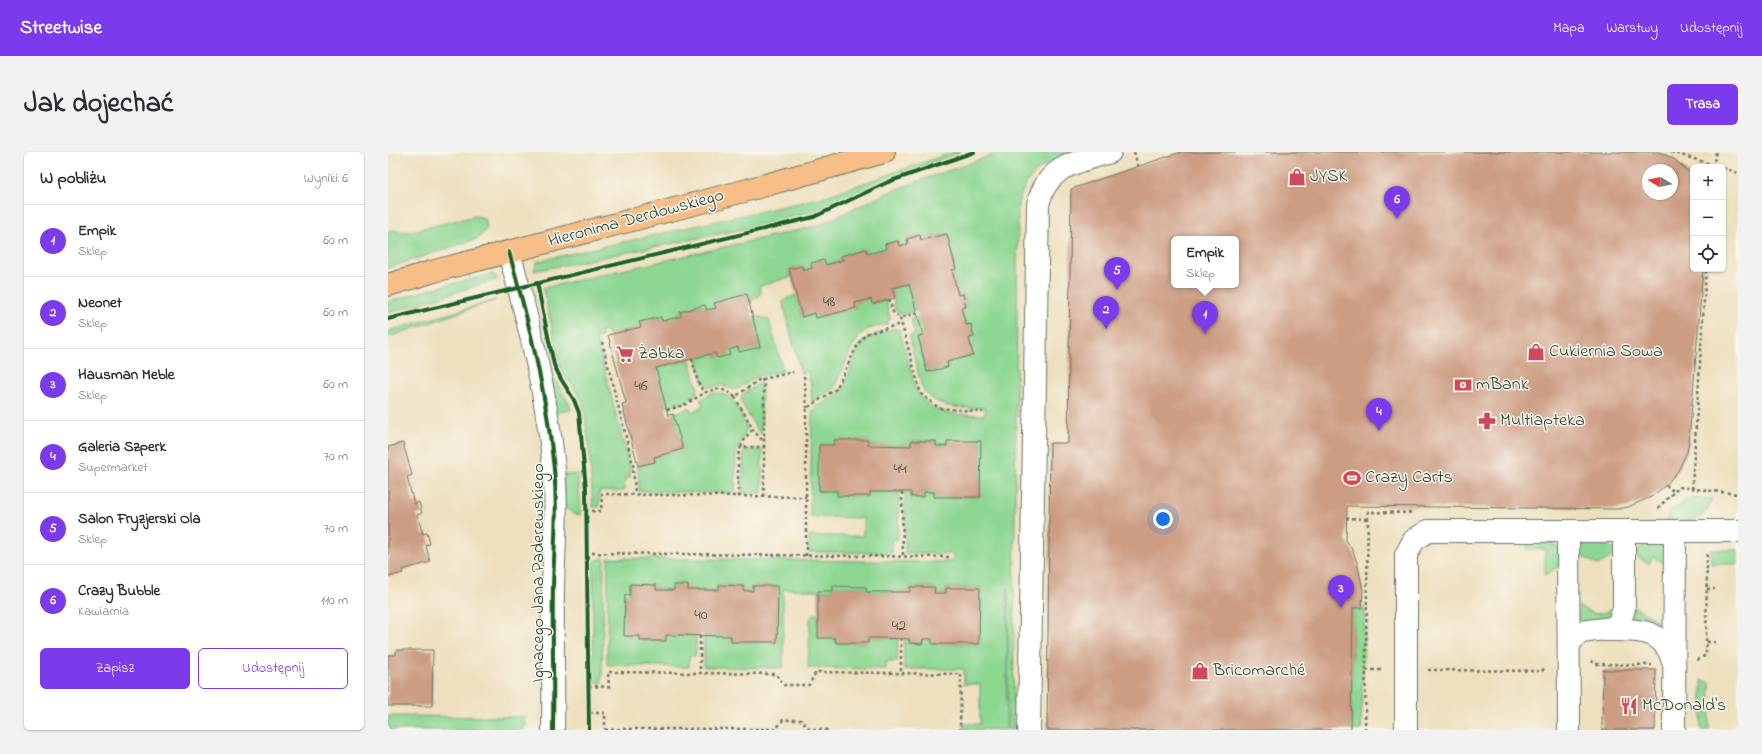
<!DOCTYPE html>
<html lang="pl">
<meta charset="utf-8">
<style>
body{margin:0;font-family:"Indie Flower",sans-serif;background:#f2f2f3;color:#2b2b33}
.controls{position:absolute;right:12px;top:12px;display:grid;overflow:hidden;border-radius:6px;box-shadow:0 1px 3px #0004}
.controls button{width:36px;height:36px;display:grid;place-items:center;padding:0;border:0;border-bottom:1px solid #e1e1e2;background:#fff;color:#2b2b33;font:20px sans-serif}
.compass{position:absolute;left:1254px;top:12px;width:36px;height:36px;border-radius:50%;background:#fff;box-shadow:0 1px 3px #0004;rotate:280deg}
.you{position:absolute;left:775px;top:367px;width:14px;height:14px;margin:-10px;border:3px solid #fff;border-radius:50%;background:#1a73e8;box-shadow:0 0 0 6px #1a73e833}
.badge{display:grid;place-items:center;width:26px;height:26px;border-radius:50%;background:#7c3aed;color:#fff;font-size:13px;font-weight:700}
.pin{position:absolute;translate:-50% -33px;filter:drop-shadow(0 1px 2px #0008)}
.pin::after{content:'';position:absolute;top:21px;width:14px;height:12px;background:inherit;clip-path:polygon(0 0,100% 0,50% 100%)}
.popup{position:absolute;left:783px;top:84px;width:68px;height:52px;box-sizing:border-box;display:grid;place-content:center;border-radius:6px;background:#fff;filter:drop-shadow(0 1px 3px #0005);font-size:13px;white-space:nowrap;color:#7c7c81}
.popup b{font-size:15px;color:#2b2b33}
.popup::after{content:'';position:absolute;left:50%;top:100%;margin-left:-8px;border:8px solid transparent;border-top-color:#fff}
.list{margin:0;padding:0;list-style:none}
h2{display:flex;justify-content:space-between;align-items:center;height:52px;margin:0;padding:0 16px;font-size:17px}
h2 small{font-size:13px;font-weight:400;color:#7c7c81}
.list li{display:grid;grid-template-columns:26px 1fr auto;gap:12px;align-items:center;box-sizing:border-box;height:72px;padding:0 16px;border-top:1px solid #e1e1e2}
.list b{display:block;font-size:15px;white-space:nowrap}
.list p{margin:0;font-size:13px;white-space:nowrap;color:#7c7c81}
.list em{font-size:13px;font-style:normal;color:#7c7c81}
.actions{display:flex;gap:8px;padding:12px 16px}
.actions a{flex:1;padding:9px 0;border:1px solid #7c3aed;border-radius:6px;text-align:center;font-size:14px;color:#7c3aed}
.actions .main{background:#7c3aed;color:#fff}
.icon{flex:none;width:22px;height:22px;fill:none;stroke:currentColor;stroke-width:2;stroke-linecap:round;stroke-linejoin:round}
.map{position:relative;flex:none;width:1350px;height:578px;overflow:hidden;border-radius:6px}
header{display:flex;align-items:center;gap:24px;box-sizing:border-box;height:56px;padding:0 20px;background:#7c3aed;color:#fff}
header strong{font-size:19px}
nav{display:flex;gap:22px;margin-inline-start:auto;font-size:14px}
.intro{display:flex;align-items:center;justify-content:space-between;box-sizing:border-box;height:96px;padding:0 24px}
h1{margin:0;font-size:28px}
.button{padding:10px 18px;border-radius:6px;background:#7c3aed;color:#fff;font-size:14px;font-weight:700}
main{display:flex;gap:24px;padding:0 24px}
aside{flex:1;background:#fff;border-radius:6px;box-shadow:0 1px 3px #0004}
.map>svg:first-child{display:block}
.green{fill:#8dd793;stroke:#568a64}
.building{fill:#cc9c83;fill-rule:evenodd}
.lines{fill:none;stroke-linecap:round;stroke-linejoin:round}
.minor-casing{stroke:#677665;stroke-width:24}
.major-casing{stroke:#677665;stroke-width:24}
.path{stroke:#677665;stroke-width:2.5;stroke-dasharray:3 3;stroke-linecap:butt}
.minor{stroke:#fff;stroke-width:22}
.major{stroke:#f7be88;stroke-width:22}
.cycleway-casing{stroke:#fbf7ec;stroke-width:6}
.cycleway{stroke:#1b5e20;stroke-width:4}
.labels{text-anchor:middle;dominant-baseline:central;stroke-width:3;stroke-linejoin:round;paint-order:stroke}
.number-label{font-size:16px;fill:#4a5548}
.poi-label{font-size:18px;fill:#1f3d34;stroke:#fbf7ec;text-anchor:start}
.street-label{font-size:18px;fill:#1f3d34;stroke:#fbf7ec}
</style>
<header>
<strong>Streetwise</strong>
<nav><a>Mapa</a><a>Warstwy</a><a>Udostępnij</a></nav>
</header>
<div class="intro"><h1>Jak dojechać</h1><a class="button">Trasa</a></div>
<main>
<aside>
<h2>W pobliżu<small>Wyniki: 6</small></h2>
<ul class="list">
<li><span class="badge">1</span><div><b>Empik</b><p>Sklep</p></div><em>60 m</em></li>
<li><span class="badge">2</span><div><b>Neonet</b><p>Sklep</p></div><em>60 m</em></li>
<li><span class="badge">3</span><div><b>Hausman Meble</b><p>Sklep</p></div><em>60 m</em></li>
<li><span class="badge">4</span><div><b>Galeria Szperk</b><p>Supermarket</p></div><em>70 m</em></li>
<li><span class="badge">5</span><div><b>Salon Fryzjerski Ola</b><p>Sklep</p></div><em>70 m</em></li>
<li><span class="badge">6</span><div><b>Crazy Bubble</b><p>Kawiarnia</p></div><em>110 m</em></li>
</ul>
<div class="actions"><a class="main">Zapisz</a><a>Udostępnij</a></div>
</aside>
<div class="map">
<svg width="1350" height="578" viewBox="0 0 1350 578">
<rect width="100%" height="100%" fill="#fbf7ec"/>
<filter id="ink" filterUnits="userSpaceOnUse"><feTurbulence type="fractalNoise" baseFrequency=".025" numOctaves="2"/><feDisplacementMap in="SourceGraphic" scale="8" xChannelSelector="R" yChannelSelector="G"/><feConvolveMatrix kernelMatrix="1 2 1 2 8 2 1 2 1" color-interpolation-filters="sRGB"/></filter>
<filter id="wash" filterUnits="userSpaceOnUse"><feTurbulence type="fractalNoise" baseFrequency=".012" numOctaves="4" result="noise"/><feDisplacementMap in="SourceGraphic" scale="16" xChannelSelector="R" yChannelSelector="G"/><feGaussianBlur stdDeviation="0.9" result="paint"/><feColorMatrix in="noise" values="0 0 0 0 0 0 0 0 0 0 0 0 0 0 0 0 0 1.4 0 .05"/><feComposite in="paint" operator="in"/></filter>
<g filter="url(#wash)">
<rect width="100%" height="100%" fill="#eee0bf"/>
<!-- green -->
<g class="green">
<polygon points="566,0 572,0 425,60 361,76 146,119 149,110 159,107 432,46"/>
<path d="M613,0H690C659,10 638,18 630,53L625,578H620V436L618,578L576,577V572H592V532H576V517H516V486L521,487V491L534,492L535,487H544L545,492H591L592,436H558V441H546V435H522V440H479L478,435L445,434V439L395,437V516L316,515V484H343V490H389L390,434H365V439H355V434L331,433V438H300L286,433V438H268V433L242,432V443L237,444V484H252L253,489H278V483L308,484V504H301V515L219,513L220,406L565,410V402L517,401V340H523V345H536V340H546V345H592L593,289L548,294V289H524L523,294L480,293V288H447L446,293H432L431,339H449V344H482V340H511L510,387H504V401L421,400V384H475V366L422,365L424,263L425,257C435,250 449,246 455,236C464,220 465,195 482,185C489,181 498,179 506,177H510L512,180L528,238C544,266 569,262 597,263V256C574,256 548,258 534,236L521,184L527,182L523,167L530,165L535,183L530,185L539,220L560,215L559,210L585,203L581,186L586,184L583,172L578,173L573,156L578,154L575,142L570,143L564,118L568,117L559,82L533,88L532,83L519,87L520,92L511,94L510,89L497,92L498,97L479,102L477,97L454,104L455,108L415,119L414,114L401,117L403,125L372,134C372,136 374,140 372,143C369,150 328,156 319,158L317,153L292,159L294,164L274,169L273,165L252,170L253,175L220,183L219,179L213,180L214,185L208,186L242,316V326H237L236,339H211V355H205L201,295L195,250L183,231L174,221L155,136L429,74L508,37Z"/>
<polygon points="87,64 97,66 99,76 91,86 0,116 0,79 3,78 19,80"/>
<polygon points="105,122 110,127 0,161 0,150 46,136"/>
<polygon points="521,132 528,159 515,163 507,158 504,136"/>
<polygon points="408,143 414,165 427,161 429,166 468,156 467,151 483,147 498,148 502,167 499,172 480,177 474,181 465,194 446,236 424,250 423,233 420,219 413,221 396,155 395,150 398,147"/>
<polygon points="108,148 0,185 0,179"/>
<polygon points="372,165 380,167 382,171 395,219 371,224 347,238 333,233 322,235 318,233 315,230 309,206 327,201 329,206 341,198 350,195 351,200 371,195 365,167"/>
<polygon points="302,208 310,235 309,241 295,251 278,255 268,216"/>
<polygon points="159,215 182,253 183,258 166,261"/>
<polygon points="372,231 374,237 373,282 369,278 353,250 354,243"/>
<path d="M323,241C328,241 332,240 336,242C347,246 355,266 359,277L348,300L347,339L345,341L251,339L250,314L267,310L266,305L294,297L285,261L297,258L301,255L304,260L315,253L312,248Z"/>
<polygon points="356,298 374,298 374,341 354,341"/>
<polygon points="190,322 193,363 186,362 176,354 174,323"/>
<path d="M1302,346L1324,347C1315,372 1301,371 1278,370L1281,360Z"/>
<polygon points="1146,390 1162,391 1170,395 1175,411 1157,423 1157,397 1138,397 1140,392"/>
<path d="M1203,391C1208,391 1236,393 1223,405C1219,408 1213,411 1209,413L1194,404L1192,400L1195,393Z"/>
<path d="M1257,393H1271L1277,395L1279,413L1265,405L1261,412L1249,405C1248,399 1252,396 1257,393Z"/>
<rect x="1323" y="398" width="27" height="14"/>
<polygon points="216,406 214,531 205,531 205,409"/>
<path d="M1190,454C1208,464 1211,464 1228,455L1222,467L1194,471L1191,467Z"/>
<polygon points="1245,454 1278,474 1278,478 1243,471"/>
<polygon points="965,456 977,456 973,578 963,578"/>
<polygon points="426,462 430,462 430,486 447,486 448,491 479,491 480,486 510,486 509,510 498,510 498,517 420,516 422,467"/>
<polygon points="1314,528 1322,530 1321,578 1313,578"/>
<polygon points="0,564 137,565 136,578 0,578"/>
</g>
<g id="blocks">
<!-- building -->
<g class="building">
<path d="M793,0H1271L1286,7L1305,24V117H1315L1301,289L1299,300L1290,319L1278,333L1263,345L1240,355L1229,357L959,354L958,388L965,399L969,410L975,438L974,456H965L963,578H659L662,291H680L683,37ZM1260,18H1284V42H1260ZM786,87H848V133H786Z"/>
<polygon points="559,82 568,117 564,118 570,143 575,142 578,155 573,156 578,173 583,172 586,185 581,186 585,203 559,210 560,215 539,220 530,184 535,183 521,132 504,136 507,146 484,152 483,147 467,151 468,156 428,166 427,161 414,165 401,117 414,114 415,119 424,116 423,111 436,108 438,113 455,108 453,104 478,97 479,102 498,97 497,92 510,89 511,94 520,92 519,87 532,83 533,88"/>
<polygon points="359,142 372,195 351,200 350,195 341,198 342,203 329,206 327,201 268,216 280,263 285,262 295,297 266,305 267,310 250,314 234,252 238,251 220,183 253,175 251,170 273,165 274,169 294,164 292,160 317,153 319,158 328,156 326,151"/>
<polygon points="446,288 480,288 480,293 523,294 523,289 548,289 548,294 559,294 559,289 593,289 592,345 546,345 546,340 536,340 536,345 523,345 523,340 482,340 482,344 449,344 449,339 431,339 431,293 446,293"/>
<polygon points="15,291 24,323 19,325 26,352 31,350 34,361 29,363 35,382 39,381 42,392 38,393 42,410 14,418 15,421 0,425 0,295"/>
<polygon points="242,432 268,433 268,438 286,438 286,433 300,433 300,438 331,438 331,433 355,434 355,439 365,439 365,434 390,434 389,490 343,490 343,484 278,483 278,489 252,489 252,484 236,484 237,443 242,443"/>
<polygon points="445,434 478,435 479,440 522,440 522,435 547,435 546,441 558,441 558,436 592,436 591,492 544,492 544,487 535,487 534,492 521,491 521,487 491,486 480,486 480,491 448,491 447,486 430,486 430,439 445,439"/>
<polygon points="8,498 45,498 44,554 0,554 0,503 8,503"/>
<polygon points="1215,518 1268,518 1267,578 1214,578"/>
</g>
</g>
</g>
<g filter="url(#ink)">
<use href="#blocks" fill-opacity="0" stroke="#677665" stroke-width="1"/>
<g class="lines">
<!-- minor casing -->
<g class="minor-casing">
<g id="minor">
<path d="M121,100C141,171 159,243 166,317C170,356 166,396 165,435C164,483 166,530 165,578"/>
<polyline points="1180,379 1181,578"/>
<path d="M1217,478C1249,478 1276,475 1286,512"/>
<polyline points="1181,491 1193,480 1224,476 1231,471 1236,457 1236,379"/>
<path d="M641,578L650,52C660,12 688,11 722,0"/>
<polyline points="1018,578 1018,403 1026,388 1040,379 1350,379"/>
<polyline points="1286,578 1287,379"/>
</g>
</g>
<!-- major casing -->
<g class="major-casing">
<polyline id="major" points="0,133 43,120 356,39 496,0"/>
</g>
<!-- path -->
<g class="path">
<polyline points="746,0 750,14"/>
<polyline points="1283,0 1332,15"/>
<polyline points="1325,15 1328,0"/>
<polyline points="1335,16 1350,21"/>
<polyline points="501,147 505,160 512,166"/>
<polyline points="529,161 512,166 533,242 551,256 595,260"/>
<polyline points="214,190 245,313 247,343"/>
<polyline points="304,207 310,230 316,241"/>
<polyline points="416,224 419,256"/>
<polyline points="374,227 376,232 376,295"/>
<polyline points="347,245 366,279 375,289"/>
<polyline points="279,258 296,253 320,239 331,237 339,239 347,245 371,228 405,220"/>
<polyline points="353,295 358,285 365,277"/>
<polyline points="1278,333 1286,340"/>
<polyline points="1304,337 1318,117"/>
<polyline points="514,340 515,405"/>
<polyline points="350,345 350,304 353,295 376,295 376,345"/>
<polyline points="1270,356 1291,335 1350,342"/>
<polyline points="198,359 213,359 214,342 418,345"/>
<polyline points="958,366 980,367"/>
<polyline points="198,401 564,405"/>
<polyline points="418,404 418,263 419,256 448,237 470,192 478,182 513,172"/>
<polyline points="1319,437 1327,437"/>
<polyline points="312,484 312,521"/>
<polyline points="513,486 513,521"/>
<polyline points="1319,490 1327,490"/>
<polyline points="1309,508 1318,503 1319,400"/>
<polyline points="1203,509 1208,512 1264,513"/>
<polyline points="978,518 995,518"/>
<polyline points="1040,518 1154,519 1157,515"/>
<polyline points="201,534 221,535 220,520 388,522 396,533 421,533 428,520 573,522 572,578"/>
<polyline points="202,561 217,561 217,577"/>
<polyline points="217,578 234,577 388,577 395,568 413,568 422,577 441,578"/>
<polyline points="977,578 980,360 1025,361"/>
</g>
<!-- minor -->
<use href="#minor" class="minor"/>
<!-- major -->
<use href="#major" class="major"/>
<!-- cycleway casing -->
<g class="cycleway-casing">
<g id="cycleway">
<path d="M121,100C141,171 159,243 166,317C170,356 166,396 165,435C164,483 166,530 165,578"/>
<polyline points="149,131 166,213 173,227 186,248 191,261 198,337 201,578"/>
<polyline points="0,167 426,65 500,30 586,0"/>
</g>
</g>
<!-- cycleway -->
<use href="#cycleway" class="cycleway"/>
</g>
</g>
<!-- icons -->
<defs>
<g id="shop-bare" transform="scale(1.38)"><path d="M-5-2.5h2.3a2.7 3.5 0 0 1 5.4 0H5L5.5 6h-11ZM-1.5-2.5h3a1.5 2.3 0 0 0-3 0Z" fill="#d1495b" stroke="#fbf7ec" stroke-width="2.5" paint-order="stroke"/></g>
<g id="supermarket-bare" transform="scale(1.38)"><path d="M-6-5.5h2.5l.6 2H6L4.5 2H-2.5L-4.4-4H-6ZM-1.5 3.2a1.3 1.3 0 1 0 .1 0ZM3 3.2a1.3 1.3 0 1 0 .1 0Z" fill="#d1495b" stroke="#fbf7ec" stroke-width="2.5" paint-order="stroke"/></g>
<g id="bank-bare" transform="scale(1.38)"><path d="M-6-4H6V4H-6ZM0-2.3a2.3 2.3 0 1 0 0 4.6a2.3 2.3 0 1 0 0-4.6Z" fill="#d1495b" stroke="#fbf7ec" stroke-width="2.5" paint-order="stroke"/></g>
<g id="pharmacy-bare" transform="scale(1.38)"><path d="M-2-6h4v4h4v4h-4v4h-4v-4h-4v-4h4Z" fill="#d1495b" stroke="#fbf7ec" stroke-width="2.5" paint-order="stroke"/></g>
<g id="stadium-bare" transform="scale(1.38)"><path d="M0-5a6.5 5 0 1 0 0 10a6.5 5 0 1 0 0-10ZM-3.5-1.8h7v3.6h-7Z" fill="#d1495b" stroke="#fbf7ec" stroke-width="2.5" paint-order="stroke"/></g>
<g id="restaurant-bare" transform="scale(1.38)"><path d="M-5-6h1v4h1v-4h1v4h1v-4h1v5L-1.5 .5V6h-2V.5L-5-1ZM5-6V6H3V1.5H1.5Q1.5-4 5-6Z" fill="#d1495b" stroke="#fbf7ec" stroke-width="2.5" paint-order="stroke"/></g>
</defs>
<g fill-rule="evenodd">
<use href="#shop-bare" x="909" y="25"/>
<use href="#shop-bare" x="1148" y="200"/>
<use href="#supermarket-bare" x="237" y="202"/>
<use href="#bank-bare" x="1075" y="233"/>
<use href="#pharmacy-bare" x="1099" y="269"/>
<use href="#stadium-bare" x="964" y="326"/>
<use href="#shop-bare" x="812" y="519"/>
<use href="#restaurant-bare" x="1241" y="554"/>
</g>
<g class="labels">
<!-- number labels -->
<g class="number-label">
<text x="441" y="150">48</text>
<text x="253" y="234">46</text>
<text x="512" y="317">44</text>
<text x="313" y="463">40</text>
<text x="511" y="474">42</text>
</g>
<!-- poi labels -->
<g class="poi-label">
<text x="922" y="25">JYSK</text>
<text x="1161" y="200">Cukiernia Sowa</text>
<text x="250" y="202">Żabka</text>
<text x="1088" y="233">mBank</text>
<text x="1112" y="269">Multiapteka</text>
<text x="977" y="326">Crazy Carts</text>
<text x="825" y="519">Bricomarché</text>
<text x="1254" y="554">McDonald's</text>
</g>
<!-- street labels -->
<g class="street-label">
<text transform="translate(248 67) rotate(-15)">Hieronima Derdowskiego</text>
<text transform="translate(151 421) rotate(-90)">Ignacego Jana Paderewskiego</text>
</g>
</g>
</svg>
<div class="controls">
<button>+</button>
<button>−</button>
<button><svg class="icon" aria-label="locate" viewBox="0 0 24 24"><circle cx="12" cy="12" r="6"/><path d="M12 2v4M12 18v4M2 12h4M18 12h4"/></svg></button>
</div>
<svg class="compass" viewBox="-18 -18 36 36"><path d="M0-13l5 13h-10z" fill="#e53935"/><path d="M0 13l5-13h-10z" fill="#7c7c81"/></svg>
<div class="you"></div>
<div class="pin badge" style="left:817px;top:182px">1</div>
<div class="popup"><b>Empik</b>Sklep</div>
<div class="pin badge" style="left:718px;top:177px">2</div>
<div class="pin badge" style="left:953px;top:456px">3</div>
<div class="pin badge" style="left:991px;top:279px">4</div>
<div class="pin badge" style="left:729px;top:138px">5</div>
<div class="pin badge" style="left:1009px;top:67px">6</div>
</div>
</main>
